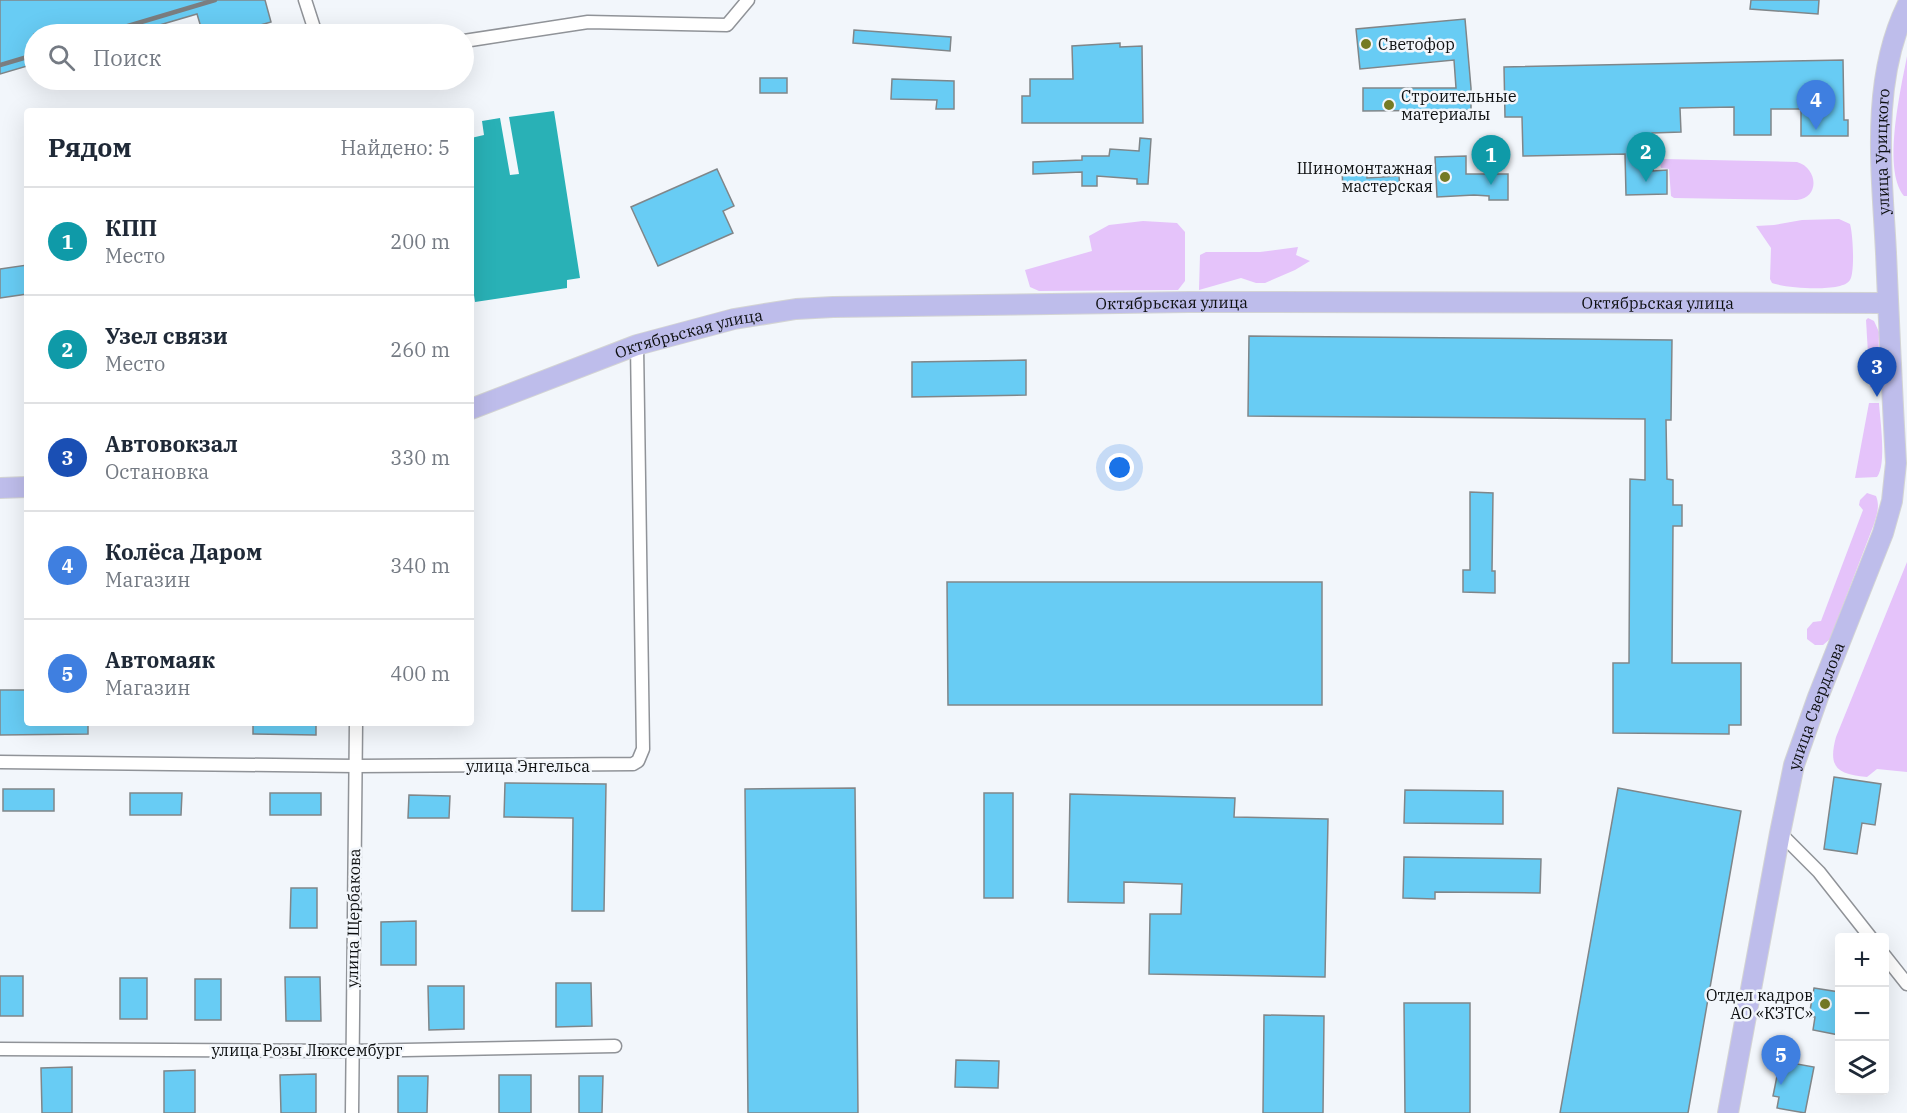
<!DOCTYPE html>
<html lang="ru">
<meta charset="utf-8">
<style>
body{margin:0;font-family:"IBM Plex Serif",serif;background:#f6f6f7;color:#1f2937}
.controls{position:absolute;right:18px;bottom:18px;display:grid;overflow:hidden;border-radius:6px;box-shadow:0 6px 24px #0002}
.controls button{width:54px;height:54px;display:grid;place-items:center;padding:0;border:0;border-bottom:2px solid #e0e1e3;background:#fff;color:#1f2937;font:30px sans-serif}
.you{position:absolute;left:1120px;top:468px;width:21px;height:21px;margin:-15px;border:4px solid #fff;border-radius:50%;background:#1a73e8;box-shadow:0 0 0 9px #1a73e833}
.badge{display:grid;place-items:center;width:39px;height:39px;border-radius:50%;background:#757b25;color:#fff;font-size:20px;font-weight:700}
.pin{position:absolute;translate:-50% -50px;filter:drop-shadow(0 2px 3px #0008)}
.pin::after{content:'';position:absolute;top:32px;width:21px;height:18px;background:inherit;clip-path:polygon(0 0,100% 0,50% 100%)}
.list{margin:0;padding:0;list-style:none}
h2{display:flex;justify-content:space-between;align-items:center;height:78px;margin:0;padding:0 24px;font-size:26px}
h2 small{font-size:20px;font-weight:400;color:#747a83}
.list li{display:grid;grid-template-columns:39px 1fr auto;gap:18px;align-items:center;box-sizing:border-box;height:108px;padding:0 24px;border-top:2px solid #e0e1e3}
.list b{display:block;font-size:22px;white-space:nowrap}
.list p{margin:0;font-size:20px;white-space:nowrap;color:#747a83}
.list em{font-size:20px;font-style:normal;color:#747a83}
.icon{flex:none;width:33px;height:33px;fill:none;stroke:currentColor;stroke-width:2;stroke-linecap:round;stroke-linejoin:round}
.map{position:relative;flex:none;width:1907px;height:1113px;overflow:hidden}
.search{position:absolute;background:#fff;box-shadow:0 6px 24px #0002;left:24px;top:24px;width:450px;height:66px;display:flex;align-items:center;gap:15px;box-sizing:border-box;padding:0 21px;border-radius:33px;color:#747a83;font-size:22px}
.panel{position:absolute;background:#fff;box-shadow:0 6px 24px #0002;left:24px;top:108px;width:450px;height:618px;border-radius:6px}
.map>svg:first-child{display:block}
.green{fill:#e5c3fa}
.water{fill:#29b1b6}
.building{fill:#68ccf4;stroke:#808689;stroke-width:1.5}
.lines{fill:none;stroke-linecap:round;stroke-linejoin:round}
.minor-casing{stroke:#909398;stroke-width:15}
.primary-casing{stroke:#d3d4d4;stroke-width:22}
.minor{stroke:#fff;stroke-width:12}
.primary{stroke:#bebdeb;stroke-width:20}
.rail{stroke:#7b7e80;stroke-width:4.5}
.poi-dot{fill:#757b25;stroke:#f2f6fb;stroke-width:2}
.labels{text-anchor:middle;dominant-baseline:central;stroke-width:5;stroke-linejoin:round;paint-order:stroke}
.poi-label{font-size:16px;fill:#0d0f10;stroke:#f2f6fb;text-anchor:start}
.street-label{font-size:16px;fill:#0d0f10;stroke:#f2f6fb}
</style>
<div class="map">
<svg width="1907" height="1113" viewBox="0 0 1907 1113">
<rect width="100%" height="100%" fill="#f2f6fb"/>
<!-- green -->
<g class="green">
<path d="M1907,56V196H1904C1882,169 1901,89 1907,56Z"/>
<path d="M1664,159L1797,162C1818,168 1820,198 1797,200L1674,198L1671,196L1669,169L1661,168L1659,160Z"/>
<path d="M1839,219L1850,224C1853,234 1855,272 1850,280C1843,293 1785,288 1772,283L1770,279L1771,248L1756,226L1774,225L1802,220Z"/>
<polygon points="1143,221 1177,223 1185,232 1185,281 1178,290 1039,291 1030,287 1025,270 1092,251 1089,236 1109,225"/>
<polygon points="1298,247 1296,255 1310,261 1295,270 1265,283 1256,283 1241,278 1199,290 1200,255 1206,252 1260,252"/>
<polygon points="1868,318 1874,321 1879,332 1878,388 1870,387 1866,320"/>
<path d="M1869,403H1879C1880,420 1887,465 1877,477L1855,478Z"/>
<path d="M1867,493L1876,496C1880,506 1877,514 1874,524L1830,639L1823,645H1815L1807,639V629L1813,622L1821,621L1863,510L1859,505L1860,500Z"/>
<path d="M1907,562V772L1877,769L1867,777C1836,774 1828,767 1836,737Z"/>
</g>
<!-- water -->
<polygon class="water" points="554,111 580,278 567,280 567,288 475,302 471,275 471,138 484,135 482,121 500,118 510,175 519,174 509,117"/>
<!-- building -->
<g class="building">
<polygon points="0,0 265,0 271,22 229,34 203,34 197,14 129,34 34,34 34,64 0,74"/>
<polygon points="1751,0 1819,0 1818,14 1750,9"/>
<polygon points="1465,19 1471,88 1471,110 1363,111 1363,88 1456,88 1454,60 1360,69 1356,29"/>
<polygon points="854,30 951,37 950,51 853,43"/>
<polygon points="1120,43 1120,47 1142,46 1143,123 1022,123 1022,96 1030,96 1030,79 1073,79 1072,46"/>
<polygon points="1843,60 1844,120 1848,120 1848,136 1801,136 1801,109 1771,109 1771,135 1734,135 1734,107 1680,108 1681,132 1652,133 1653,171 1667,170 1667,194 1626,195 1625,154 1523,156 1522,117 1505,117 1504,67"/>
<rect x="760" y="78" width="27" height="15"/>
<polygon points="892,79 954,81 954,109 936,109 937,100 891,99"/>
<polygon points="1140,138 1151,139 1148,184 1137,184 1137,179 1097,176 1097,186 1082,186 1082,172 1033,174 1033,162 1082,160 1082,156 1109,156 1110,149 1139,151"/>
<polygon points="1466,156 1466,174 1508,174 1508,200 1489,200 1489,196 1474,195 1437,197 1435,157"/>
<polygon points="1366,167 1367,178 1399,176 1400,190 1343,193 1342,168"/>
<polygon points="717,169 734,206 723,211 733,233 658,266 631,207"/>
<polygon points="27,265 27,294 0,298 0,269"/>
<polygon points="1249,336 1672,340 1671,420 1666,420 1667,479 1673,480 1673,505 1682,505 1682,526 1673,526 1672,663 1741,663 1741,725 1729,725 1729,734 1613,733 1613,663 1629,663 1630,479 1645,480 1645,419 1248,416"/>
<polygon points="1026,360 1026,395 912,397 912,362"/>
<polygon points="1470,492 1493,493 1492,571 1495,571 1495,593 1463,592 1463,570 1470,570"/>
<polygon points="947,582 1322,582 1322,705 948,705"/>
<polygon points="0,690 27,690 27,723 88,723 88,734 0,735"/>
<polygon points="253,723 316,723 316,735 253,734"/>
<polygon points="1834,777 1881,784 1875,825 1862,823 1857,854 1824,849"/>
<polygon points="505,783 606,784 604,911 572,911 573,818 504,817"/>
<polygon points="855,788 858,1113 748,1113 745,789"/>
<polygon points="1618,788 1741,811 1688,1113 1560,1113"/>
<rect x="3" y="789" width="51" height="22"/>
<polygon points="1405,790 1503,791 1503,824 1404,823"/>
<polygon points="130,793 182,793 181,815 130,815"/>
<rect x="270" y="793" width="51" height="22"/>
<rect x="984" y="793" width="29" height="105"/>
<polygon points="1070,794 1235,798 1234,817 1328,819 1325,977 1149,974 1150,914 1181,914 1182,884 1124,882 1124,903 1068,902"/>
<polygon points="409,795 450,796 449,818 408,818"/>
<polygon points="1404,857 1541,859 1540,893 1435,892 1435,899 1403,898"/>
<polygon points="291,888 317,888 317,928 290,928"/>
<polygon points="416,921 416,965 381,965 381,922"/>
<rect x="0" y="976" width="23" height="40"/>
<polygon points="285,977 320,977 321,1021 286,1021"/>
<rect x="120" y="978" width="27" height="41"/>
<rect x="195" y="979" width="26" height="41"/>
<polygon points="556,983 591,983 592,1026 556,1027"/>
<polygon points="428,986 464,986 464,1029 429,1030"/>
<polygon points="1814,988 1839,992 1839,1035 1813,1030 1815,1017 1809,1016"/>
<polygon points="1404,1003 1470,1003 1470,1113 1405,1113"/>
<polygon points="1264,1015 1324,1016 1323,1113 1263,1113"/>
<polygon points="956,1060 999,1061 998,1088 955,1087"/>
<polygon points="1786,1062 1814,1067 1805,1113 1777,1108 1779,1097 1773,1096 1778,1071 1784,1072"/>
<polygon points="72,1067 72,1113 42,1113 41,1068"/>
<polygon points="195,1070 195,1113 164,1113 164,1071"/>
<polygon points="316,1074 316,1113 281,1113 280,1075"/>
<rect x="499" y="1075" width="32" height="38"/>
<polygon points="398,1076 428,1076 427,1113 398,1113"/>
<polygon points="579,1076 603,1076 602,1113 579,1113"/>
</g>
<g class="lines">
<!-- minor casing -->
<g class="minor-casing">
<g id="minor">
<polyline points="305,0 316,34"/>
<polyline points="464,41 588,22 727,25 748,0"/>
<polyline points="0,762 356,766 633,764 638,761 643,749 637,345"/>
<polyline points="1780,833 1819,872 1871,938"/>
<polyline points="1884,955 1907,984"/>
<polyline points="0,1049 352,1051 615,1046"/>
<polyline points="352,1113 356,723"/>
</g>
</g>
<!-- primary casing -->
<g class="primary-casing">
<g id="primary">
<path id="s1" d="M471,409L637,345L734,319L796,309L833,307L1189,302L1888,303"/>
<polyline points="0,488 27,487"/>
<path id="s2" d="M1728,1113L1780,833L1794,765L1818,697L1883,533L1892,501L1896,463C1892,393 1889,323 1886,253C1882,172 1870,82 1907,6"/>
</g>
</g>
<!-- minor -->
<use href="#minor" class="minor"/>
<!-- primary -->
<use href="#primary" class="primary"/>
<!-- rail -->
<g class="rail">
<polyline points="101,34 215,0"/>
<polyline points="0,65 34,55"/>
</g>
</g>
<!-- markers -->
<g class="poi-dot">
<circle cx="1366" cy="44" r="6"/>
<circle cx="1389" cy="105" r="6"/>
<circle cx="1445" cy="177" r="6"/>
<circle cx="1825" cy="1004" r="6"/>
</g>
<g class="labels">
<!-- poi labels -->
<g class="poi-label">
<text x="1378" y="44">Светофор</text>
<text x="1401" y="96">Строительные<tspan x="1401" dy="18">материалы</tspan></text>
<text x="1433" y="168" text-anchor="end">Шиномонтажная<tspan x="1433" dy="18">мастерская</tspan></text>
<text x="1813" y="995" text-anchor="end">Отдел кадров<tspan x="1813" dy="18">АО «КЗТС»</tspan></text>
</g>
<!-- street labels -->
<g class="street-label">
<text stroke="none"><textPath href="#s2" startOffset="986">улица Урицкого</textPath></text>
<text stroke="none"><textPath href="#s1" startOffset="717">Октябрьская улица</textPath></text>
<text stroke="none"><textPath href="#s1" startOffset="1203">Октябрьская улица</textPath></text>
<text stroke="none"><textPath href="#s1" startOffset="231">Октябрьская улица</textPath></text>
<text stroke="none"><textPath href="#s2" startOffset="417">улица Свердлова</textPath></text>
<text x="528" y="766">улица Энгельса</text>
<text transform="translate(353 918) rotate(-89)">улица Щербакова</text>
<text x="307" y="1050">улица Розы Люксембург</text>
</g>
</g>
</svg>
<div class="controls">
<button>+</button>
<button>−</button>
<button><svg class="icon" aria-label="layers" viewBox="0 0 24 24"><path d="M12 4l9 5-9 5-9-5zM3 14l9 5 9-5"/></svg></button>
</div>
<div class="you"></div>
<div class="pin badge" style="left:1491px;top:185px;background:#0f9aa8">1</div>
<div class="pin badge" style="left:1646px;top:182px;background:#0f9aa8">2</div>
<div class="pin badge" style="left:1877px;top:397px;background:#1a4fb4">3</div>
<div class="pin badge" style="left:1816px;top:130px;background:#3f7fe0">4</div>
<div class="pin badge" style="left:1781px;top:1085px;background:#3f7fe0">5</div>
<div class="search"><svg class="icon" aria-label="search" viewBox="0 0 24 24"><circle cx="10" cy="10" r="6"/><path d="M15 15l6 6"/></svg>Поиск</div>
<section class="panel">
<h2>Рядом<small>Найдено: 5</small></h2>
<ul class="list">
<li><span class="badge" style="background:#0f9aa8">1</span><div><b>КПП</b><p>Место</p></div><em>200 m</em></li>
<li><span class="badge" style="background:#0f9aa8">2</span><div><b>Узел связи</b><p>Место</p></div><em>260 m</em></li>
<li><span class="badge" style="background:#1a4fb4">3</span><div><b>Автовокзал</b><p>Остановка</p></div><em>330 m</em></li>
<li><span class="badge" style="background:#3f7fe0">4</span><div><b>Колёса Даром</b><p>Магазин</p></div><em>340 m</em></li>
<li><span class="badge" style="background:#3f7fe0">5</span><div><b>Автомаяк</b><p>Магазин</p></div><em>400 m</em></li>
</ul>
</section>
</div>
